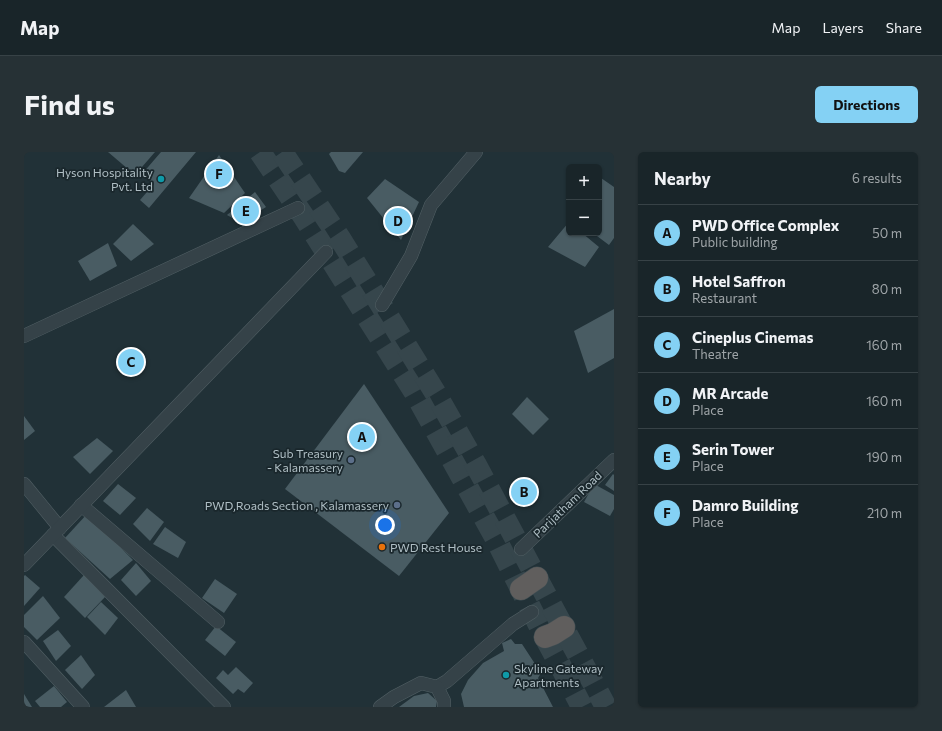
<!DOCTYPE html>
<meta charset="utf-8">
<style>
body{margin:0;font-family:Commissioner,sans-serif;background:#263135;color:#f1f3f6}
.controls{position:absolute;right:12px;top:12px;display:grid;overflow:hidden;border-radius:6px;box-shadow:0 1px 3px #0004}
.controls button{width:36px;height:36px;display:grid;place-items:center;padding:0;border:0;border-bottom:1px solid #374246;background:#192529;color:#f1f3f6;font:20px sans-serif}
.you{position:absolute;left:361px;top:373px;width:14px;height:14px;margin:-10px;border:3px solid #fff;border-radius:50%;background:#1a73e8;box-shadow:0 0 0 6px #1a73e833}
.badge{display:grid;place-items:center;width:26px;height:26px;border-radius:50%;background:#84d1f4;color:#111;font-size:13px;font-weight:700}
.pin{position:absolute;translate:-50% -50%;border:2px solid #fff;box-shadow:0 1px 4px #0006}
.list{margin:0;padding:0;list-style:none}
h2{display:flex;justify-content:space-between;align-items:center;height:52px;margin:0;padding:0 16px;font-size:17px}
h2 small{font-size:13px;font-weight:400;color:#9fa5a8}
.list li{display:grid;grid-template-columns:26px 1fr auto;gap:12px;align-items:center;box-sizing:border-box;height:56px;padding:0 16px;border-top:1px solid #374246}
.list b{display:block;font-size:15px;white-space:nowrap}
.list p{margin:0;font-size:13px;white-space:nowrap;color:#9fa5a8}
.list em{font-size:13px;font-style:normal;color:#9fa5a8}
.map{position:relative;flex:none;width:590px;height:555px;overflow:hidden;border-radius:6px}
header{display:flex;align-items:center;gap:24px;box-sizing:border-box;height:56px;padding:0 20px;background:#192529;border-bottom:1px solid #374246}
header strong{font-size:19px}
nav{display:flex;gap:22px;margin-inline-start:auto;font-size:14px}
.intro{display:flex;align-items:center;justify-content:space-between;box-sizing:border-box;height:96px;padding:0 24px}
h1{margin:0;font-size:28px}
.button{padding:10px 18px;border-radius:6px;background:#84d1f4;color:#111;font-size:14px;font-weight:700}
main{display:flex;gap:24px;padding:0 24px}
aside{flex:1;background:#192529;border-radius:6px;box-shadow:0 1px 3px #0004}
.map>svg:first-child{display:block}
.building{fill:#495c63}
.lines{fill:none;stroke-linecap:round;stroke-linejoin:round}
.trunk-tunnel{stroke:#36464c;stroke-width:22;stroke-dasharray:22 11;stroke-linecap:butt}
.minor-casing{stroke:#526065;stroke-width:14}
.trunk-casing{stroke:#3f4d52;stroke-width:23}
.minor{stroke:#354248;stroke-width:13}
.trunk{stroke:#605e5d;stroke-width:22}
.culture-dot{fill:#0f9aa8;stroke:#1a272c;stroke-width:1.5}
.service-dot{fill:#5c6f8a;stroke:#1a272c;stroke-width:1.5}
.food-dot{fill:#e8710a;stroke:#1a272c;stroke-width:1.5}
.labels{text-anchor:middle;dominant-baseline:central;stroke-width:3.5;stroke-linejoin:round;paint-order:stroke}
.poi-label{font-size:12px;fill:#afbec4;stroke:#1a272c;text-anchor:end}
.street-label{font-size:12px;fill:#afbec4;stroke:#1a272c}
</style>
<header>
<strong>Map</strong>
<nav><a>Map</a><a>Layers</a><a>Share</a></nav>
</header>
<div class="intro"><h1>Find us</h1><a class="button">Directions</a></div>
<main>
<div class="map">
<svg width="590" height="555" viewBox="0 0 590 555">
<rect width="100%" height="100%" fill="#213137"/>
<!-- building -->
<g class="building">
<polygon points="84,0 131,0 111,23"/>
<polygon points="137,0 172,0 125,56 116,48 130,32 118,22"/>
<polygon points="307,0 339,0 321,21 315,19 305,2"/>
<polygon points="195,3 221,41 200,61 165,46"/>
<polygon points="577,26 590,35 590,86 585,93 569,81 575,81 575,28"/>
<polygon points="361,27 395,50 377,88 343,46"/>
<polygon points="231,40 242,55 217,71 203,63"/>
<polygon points="545,70 545,81 558,81 575,95 561,115 524,95"/>
<polygon points="109,72 130,92 107,109 89,92"/>
<polygon points="84,91 93,114 66,129 54,109"/>
<polygon points="590,157 590,206 564,221 550,179"/>
<polygon points="340,232 425,361 375,424 261,337"/>
<polygon points="503,245 525,267 509,283 488,262"/>
<polygon points="0,264 11,279 0,288"/>
<polygon points="73,286 89,299 66,322 49,305"/>
<polygon points="589,322 590,323 590,339 581,333"/>
<polygon points="94,332 112,346 96,363 79,349"/>
<polygon points="570,332 590,343 590,357 586,364 560,350"/>
<polygon points="123,356 140,370 126,389 109,372"/>
<polygon points="63,362 109,408 86,427 41,386"/>
<polygon points="141,375 162,390 154,406 129,392"/>
<polygon points="112,411 127,429 112,444 97,428"/>
<polygon points="1,423 16,436 0,454 0,424"/>
<polygon points="60,423 81,445 61,466 40,445"/>
<polygon points="191,427 213,442 200,461 178,446"/>
<polygon points="19,444 36,466 13,488 0,475 0,463"/>
<polygon points="77,450 94,466 81,483 63,465"/>
<polygon points="192,474 212,490 201,504 181,488"/>
<polygon points="34,478 47,494 32,509 19,489"/>
<polygon points="487,487 491,492 498,492 517,521 514,526 529,555 440,555 437,542 444,528 459,511 480,499 478,491"/>
<polygon points="57,503 71,523 58,537 41,518"/>
<polygon points="212,515 229,531 220,541 214,537 209,542 192,526 199,518 204,523"/>
<polygon points="30,534 43,550 37,555 16,555 11,549"/>
<polygon points="102,538 112,555 80,555"/>
<polygon points="404,541 413,549 412,555 375,555 390,544"/>
<polygon points="0,542 8,555 0,555"/>
</g>
<g class="lines">
<!-- trunk-tunnel -->
<g class="trunk-tunnel">
<polyline points="236,0 280,65 390,239 471,385 521,485 535,511 558,555"/>
<polyline points="258,0 317,88 412,242 452,313 582,555"/>
</g>
<!-- minor casing -->
<g class="minor-casing">
<g id="minor">
<polyline points="358,153 387,104 407,53 452,0"/>
<polyline points="0,184 274,56"/>
<polyline points="0,332 36,376"/>
<polyline points="57,353 194,470"/>
<polyline points="29,383 200,555"/>
<polyline points="497,397 590,308"/>
<polyline points="0,413 302,100"/>
<polyline points="0,490 59,555"/>
<polyline points="413,535 423,529 489,472 508,460"/>
<polyline points="356,555 370,545 397,531 413,535 420,549 420,555"/>
</g>
</g>
<!-- trunk casing -->
<g class="trunk-casing">
<g id="trunk">
<polyline points="497,437 513,426"/>
<polyline points="521,485 529,482 540,475"/>
</g>
</g>
<!-- minor -->
<use href="#minor" class="minor"/>
<!-- trunk -->
<use href="#trunk" class="trunk"/>
</g>
<!-- markers -->
<g class="culture-dot">
<circle cx="137" cy="27" r="4"/>
<circle cx="482" cy="523" r="4"/>
</g>
<g class="service-dot">
<circle cx="327" cy="308" r="4"/>
<circle cx="373" cy="353" r="4"/>
</g>
<circle class="food-dot" cx="358" cy="395" r="4"/>
<g class="labels">
<!-- poi labels -->
<g class="poi-label">
<text x="129" y="20">Hyson Hospitality<tspan x="129" dy="14">Pvt. Ltd</tspan></text>
<text x="319" y="301">Sub Treasury<tspan x="319" dy="14">- Kalamassery</tspan></text>
<text x="365" y="353">PWD,Roads Section , Kalamassery</text>
<text x="366" y="395" text-anchor="start">PWD Rest House</text>
<text x="490" y="516" text-anchor="start">Skyline Gateway<tspan x="490" dy="14">Apartments</tspan></text>
</g>
<!-- street labels -->
<g class="street-label">
<text transform="translate(543 352) rotate(-44)">Parijatham Road</text>
</g>
</g>
</svg>
<div class="controls">
<button>+</button>
<button>−</button>
</div>
<div class="you"></div>
<div class="pin badge" style="left:338px;top:285px">A</div>
<div class="pin badge" style="left:500px;top:340px">B</div>
<div class="pin badge" style="left:107px;top:210px">C</div>
<div class="pin badge" style="left:374px;top:69px">D</div>
<div class="pin badge" style="left:222px;top:59px">E</div>
<div class="pin badge" style="left:195px;top:22px">F</div>
</div>
<aside>
<h2>Nearby<small>6 results</small></h2>
<ul class="list">
<li><span class="badge">A</span><div><b>PWD Office Complex</b><p>Public building</p></div><em>50 m</em></li>
<li><span class="badge">B</span><div><b>Hotel Saffron</b><p>Restaurant</p></div><em>80 m</em></li>
<li><span class="badge">C</span><div><b>Cineplus Cinemas</b><p>Theatre</p></div><em>160 m</em></li>
<li><span class="badge">D</span><div><b>MR Arcade</b><p>Place</p></div><em>160 m</em></li>
<li><span class="badge">E</span><div><b>Serin Tower</b><p>Place</p></div><em>190 m</em></li>
<li><span class="badge">F</span><div><b>Damro Building</b><p>Place</p></div><em>210 m</em></li>
</ul>
</aside>
</main>
